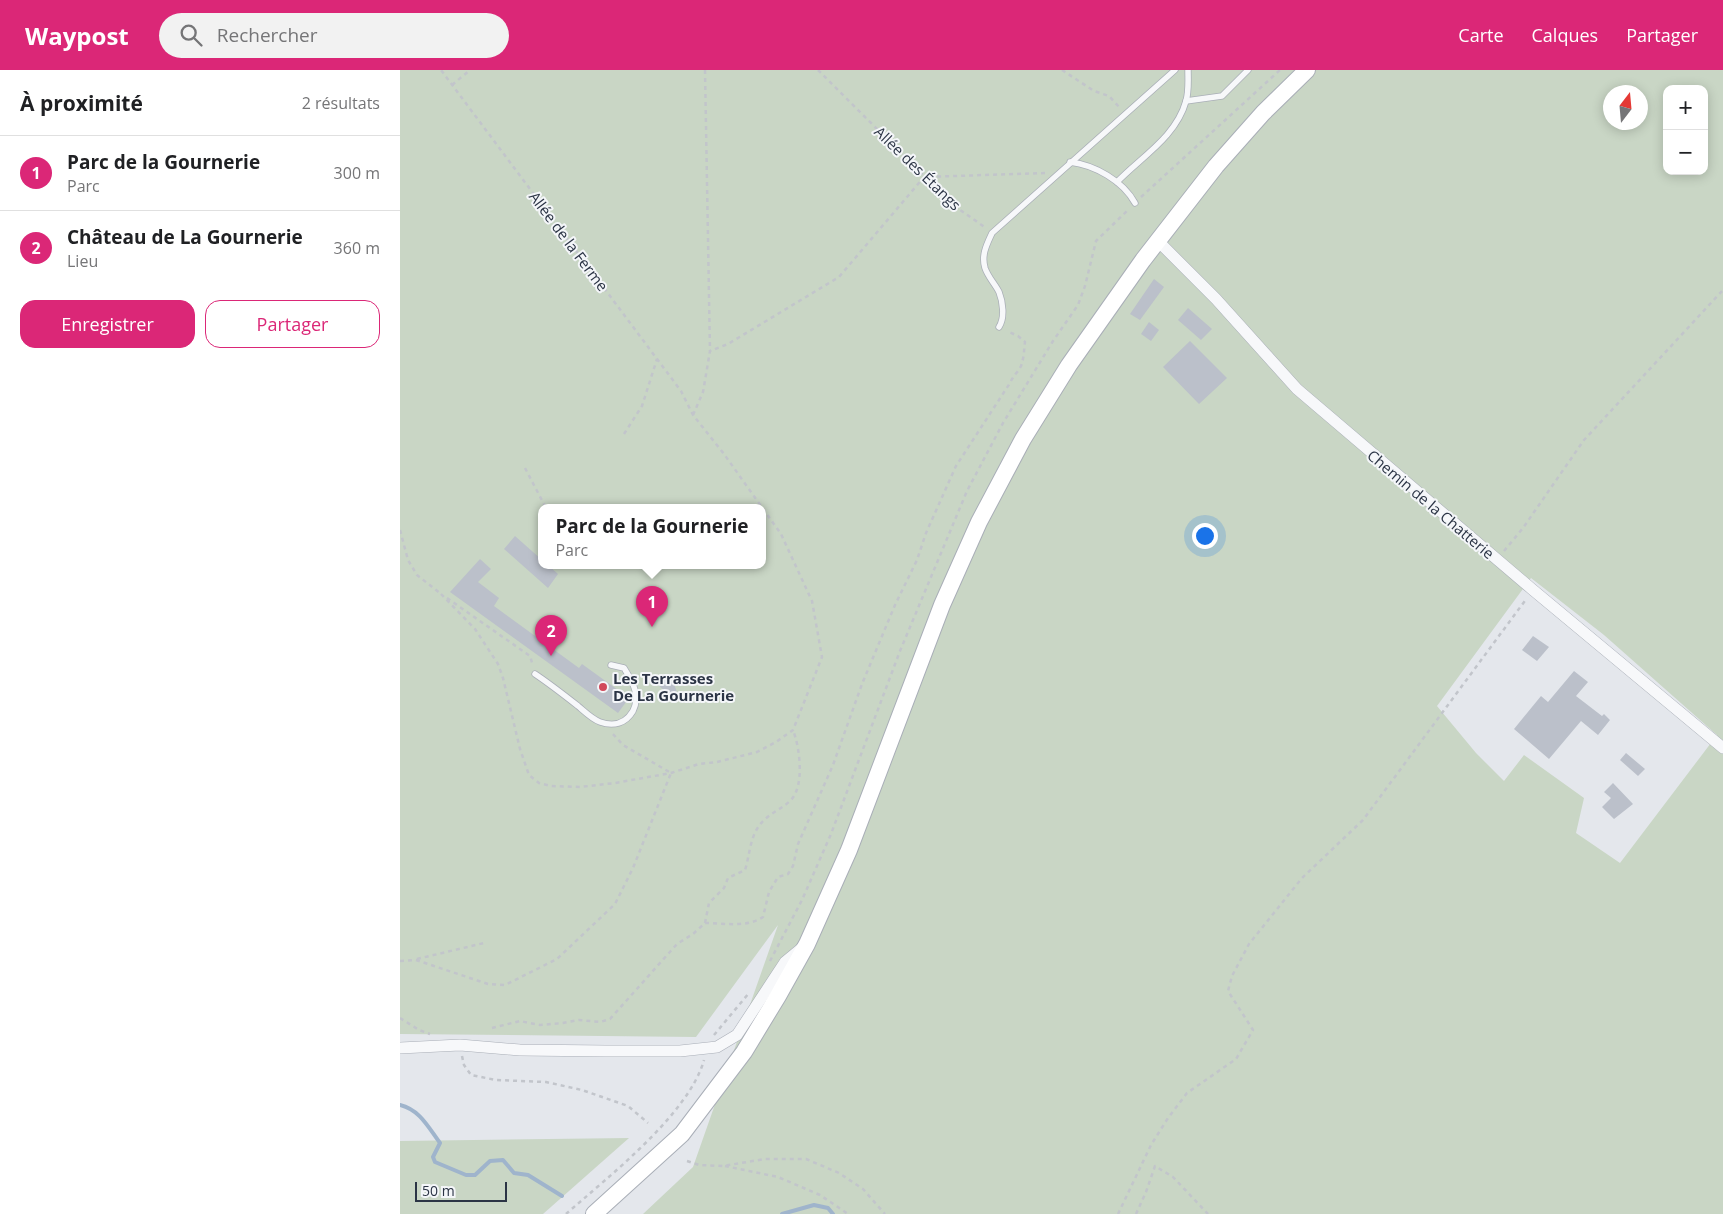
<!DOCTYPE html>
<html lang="fr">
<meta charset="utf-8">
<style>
body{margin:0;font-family:"Open Sans",sans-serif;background:#f2f2f2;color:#202124}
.controls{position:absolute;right:15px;top:15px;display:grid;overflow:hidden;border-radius:10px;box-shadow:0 2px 12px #0003}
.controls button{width:45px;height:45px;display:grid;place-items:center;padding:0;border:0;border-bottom:1px solid #e0e0e0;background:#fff;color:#202124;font:25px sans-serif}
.compass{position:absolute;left:1203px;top:15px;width:45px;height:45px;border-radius:50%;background:#fff;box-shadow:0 2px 12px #0003;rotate:16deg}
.scale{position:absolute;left:15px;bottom:12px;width:92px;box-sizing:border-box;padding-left:5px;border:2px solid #2b3445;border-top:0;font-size:14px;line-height:18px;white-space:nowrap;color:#2b3445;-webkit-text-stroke:4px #f4f6f9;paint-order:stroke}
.you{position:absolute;left:804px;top:465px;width:18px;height:18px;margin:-12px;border:4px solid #fff;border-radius:50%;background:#1a73e8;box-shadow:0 0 0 8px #1a73e833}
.badge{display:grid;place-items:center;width:32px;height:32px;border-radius:50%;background:#db2777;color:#fff;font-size:16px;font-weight:700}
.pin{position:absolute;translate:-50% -41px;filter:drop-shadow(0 1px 2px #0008)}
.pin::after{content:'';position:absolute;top:26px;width:18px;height:15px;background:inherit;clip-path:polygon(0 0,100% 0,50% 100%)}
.popup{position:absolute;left:138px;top:434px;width:228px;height:65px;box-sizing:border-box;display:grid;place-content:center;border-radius:10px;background:#fff;filter:drop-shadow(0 1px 4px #0005);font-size:16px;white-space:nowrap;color:#757577}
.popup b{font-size:19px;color:#202124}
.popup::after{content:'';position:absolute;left:50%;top:100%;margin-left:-10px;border:10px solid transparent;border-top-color:#fff}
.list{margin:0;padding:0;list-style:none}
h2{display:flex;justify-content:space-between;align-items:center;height:65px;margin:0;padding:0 20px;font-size:21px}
h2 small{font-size:16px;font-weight:400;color:#757577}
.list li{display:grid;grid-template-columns:32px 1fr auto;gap:15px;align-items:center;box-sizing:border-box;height:75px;padding:0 20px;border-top:1px solid #e0e0e0}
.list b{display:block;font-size:19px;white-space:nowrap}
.list p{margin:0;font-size:16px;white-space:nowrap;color:#757577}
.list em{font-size:16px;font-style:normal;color:#757577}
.actions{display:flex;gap:10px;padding:15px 20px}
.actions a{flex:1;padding:11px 0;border:1px solid #db2777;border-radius:15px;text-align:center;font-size:18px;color:#db2777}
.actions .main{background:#db2777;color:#fff}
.icon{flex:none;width:28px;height:28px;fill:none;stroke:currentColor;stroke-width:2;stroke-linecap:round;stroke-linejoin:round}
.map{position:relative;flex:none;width:1323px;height:1144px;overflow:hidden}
header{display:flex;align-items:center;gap:30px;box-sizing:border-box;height:70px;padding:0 25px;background:#db2777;color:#fff}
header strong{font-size:24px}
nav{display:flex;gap:28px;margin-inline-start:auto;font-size:18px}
.search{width:350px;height:45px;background:#f2f2f2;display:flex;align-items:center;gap:12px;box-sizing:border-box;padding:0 18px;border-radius:28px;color:#757577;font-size:19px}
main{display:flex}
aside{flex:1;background:#fff}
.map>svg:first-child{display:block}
.green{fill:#c9d6c5;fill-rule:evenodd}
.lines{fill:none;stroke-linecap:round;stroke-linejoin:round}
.stream{stroke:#9fb4cc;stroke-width:4}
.building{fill:#bbc0ca}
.lane-casing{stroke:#a9aeb7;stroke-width:7}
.street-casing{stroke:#a9aeb7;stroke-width:12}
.secondary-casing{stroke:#a9aeb7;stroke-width:18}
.path{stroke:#c2c5cb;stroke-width:2.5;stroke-dasharray:4 4;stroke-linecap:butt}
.lane{stroke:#f7f8fa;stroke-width:5.5}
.street{stroke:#f7f8fa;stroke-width:11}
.secondary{stroke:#fff;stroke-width:16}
.poi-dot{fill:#d1495b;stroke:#f4f6f9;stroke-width:2}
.labels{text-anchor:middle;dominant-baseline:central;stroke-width:4;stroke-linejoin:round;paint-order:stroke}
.street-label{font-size:15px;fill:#2b3445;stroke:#f4f6f9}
.poi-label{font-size:15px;font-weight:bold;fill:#2b3445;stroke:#f4f6f9;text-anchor:start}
</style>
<header>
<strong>Waypost</strong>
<div class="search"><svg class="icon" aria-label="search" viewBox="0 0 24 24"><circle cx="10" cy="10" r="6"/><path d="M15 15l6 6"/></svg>Rechercher</div>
<nav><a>Carte</a><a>Calques</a><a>Partager</a></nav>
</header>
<main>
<aside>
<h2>À proximité<small>2 résultats</small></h2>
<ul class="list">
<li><span class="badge">1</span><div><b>Parc de la Gournerie</b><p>Parc</p></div><em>300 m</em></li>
<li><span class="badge">2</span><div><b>Château de La Gournerie</b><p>Lieu</p></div><em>360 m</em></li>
</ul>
<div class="actions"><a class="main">Enregistrer</a><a>Partager</a></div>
</aside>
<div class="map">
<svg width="1323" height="1144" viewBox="0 0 1323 1144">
<rect width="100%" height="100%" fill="#e4e7ec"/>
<!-- green -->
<g class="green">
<path d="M0,0H1323V1144H243L293,1097L378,855L296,967L0,964ZM1267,19H1304V101H1267ZM1210,22H1240V52H1210ZM142,438H362V496H142ZM1131,508L1204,565L1317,665L1220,793L1176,763L1184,728L1124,685L1104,711L1076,683L1037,636Z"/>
<polygon points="229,1068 143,1144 0,1144 0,1071"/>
</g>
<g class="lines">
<!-- stream -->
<g class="stream">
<path d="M0,1035C20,1040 28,1057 40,1073L33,1087L35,1092L66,1105H75L90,1091L103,1090L114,1103L128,1105L162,1126"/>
<polyline points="382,1144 414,1135 428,1138 433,1144"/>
</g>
</g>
<!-- building -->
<g class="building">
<polygon points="754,209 764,217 740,250 730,244"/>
<polygon points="788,238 812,259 801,270 778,250"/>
<polygon points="749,252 759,260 751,271 741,264"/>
<polygon points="790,271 827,308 799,334 763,297"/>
<polygon points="115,466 142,490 142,496 149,496 158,504 148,518 104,479"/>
<polygon points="80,489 91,499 78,512 99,528 94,536 179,598 182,594 229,628 218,643 50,522"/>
<polygon points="1133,566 1149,577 1137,591 1122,580"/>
<polygon points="1174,601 1188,612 1176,626 1202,646 1204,644 1210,650 1198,665 1181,651 1149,689 1114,659 1141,626 1148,632"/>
<polygon points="265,606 274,614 278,625 267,623 257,614"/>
<polygon points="1226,683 1245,699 1238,706 1220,690"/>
<polygon points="1213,713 1233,734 1214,749 1202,737 1211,728 1204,722"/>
</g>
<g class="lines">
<!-- lane casing -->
<g class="lane-casing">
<g id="lane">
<polyline points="786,31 822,26 848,0"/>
<path d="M670,92C695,95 723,111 735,133"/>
<path d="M717,112C741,87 776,67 786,31C789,21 788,10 788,0"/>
<path d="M599,257C605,248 603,232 599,222C595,214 588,207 585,198C581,185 587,174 592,163L775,0"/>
<path d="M135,604C150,614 164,625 178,636C185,642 192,649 200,652C214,657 226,653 233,641C241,625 232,611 224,598L211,595"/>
</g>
</g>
<!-- street casing -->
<g class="street-casing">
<g id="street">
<polyline points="758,171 816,229 897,319 1133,520 1323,678"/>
<polyline points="0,978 60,975 120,980 206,981 280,981 317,977 337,965 385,892 402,878"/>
</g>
</g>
<!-- secondary casing -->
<g class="secondary-casing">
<polyline id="secondary" points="194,1144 282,1064 344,982 378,926 407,874 449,780 542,535 579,452 623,369 669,295 743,190 816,96 863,43 907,0"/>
</g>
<!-- path -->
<g class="path">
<polyline points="305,0 310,281"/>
<polyline points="418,0 553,135 586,158"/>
<polyline points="662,0 694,21 709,26 721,39"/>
<polyline points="52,15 70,0"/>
<polyline points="741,127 880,0"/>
<polyline points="293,345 303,322 310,281 328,274 439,207 524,107 645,103"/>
<polyline points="224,364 242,336 257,289"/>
<polyline points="125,398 146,438"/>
<polyline points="0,460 8,490 17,505 41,524"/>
<polyline points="1104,481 1123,458 1184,370 1323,220"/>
<polyline points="41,524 75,559 98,594 103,608 120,679 129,705 139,713 151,716 180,717 215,713 271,703 299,694 317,692 357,682 376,672 393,660 422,587 412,531 381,464 324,384 293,345 281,321 41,0"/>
<polyline points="47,528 130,586 133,596"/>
<path d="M305,853L309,833L324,818L328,808L345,800C349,788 350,770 357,759C365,745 379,741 390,731C405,717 400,678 393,660"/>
<polyline points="17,889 84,873"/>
<polyline points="0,891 16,890 88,914 105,915 157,889 215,834 233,798 271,703 223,675 212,663"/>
<polyline points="370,891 402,830 431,764 500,581 567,421 603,353 653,271 678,235 685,216 696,171 729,139"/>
<polyline points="0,948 19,960 30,964"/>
<path d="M92,958L120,951L140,955L163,953L179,950L200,952L210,949L277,874L293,864L305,853C324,853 347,858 363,847L369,822L378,807L388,804L393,796L398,774L433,695L462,614L495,535L517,490L526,463L556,396L610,313C613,306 618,302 621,296C624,288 624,280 625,272L618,266L607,261"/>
<polyline points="314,965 349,923"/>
<polyline points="62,986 64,995 71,1005 96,1010 146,1012 182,1020 228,1036 248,1053"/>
<polyline points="287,1091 299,1095 323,1096 365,1089 406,1089 439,1103 463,1119 485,1144"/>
<polyline points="325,1096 378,1107 420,1125 448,1144"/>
<path d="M166,1144C208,1107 289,1044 304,990"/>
<polyline points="718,1144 751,1075 768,1048 787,1023 836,989 853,960 828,921 832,906 849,874 902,808 963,750 1127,528"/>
<polyline points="736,1144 746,1122 755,1096 773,1107 808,1144"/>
</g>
<!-- lane -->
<use href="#lane" class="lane"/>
<!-- street -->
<use href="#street" class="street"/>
<!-- secondary -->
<use href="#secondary" class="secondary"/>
</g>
<!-- markers -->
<circle class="poi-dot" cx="203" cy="617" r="5"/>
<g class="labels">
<!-- street labels -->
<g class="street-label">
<text transform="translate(518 98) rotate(44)">Allée des Étangs</text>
<text transform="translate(169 171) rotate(53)">Allée de la Ferme</text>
<text transform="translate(1031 434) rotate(40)">Chemin de la Chatterie</text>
</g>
<!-- poi labels -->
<g class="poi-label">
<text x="213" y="608">Les Terrasses<tspan x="213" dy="17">De La Gournerie</tspan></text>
</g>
</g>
</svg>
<div class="controls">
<button>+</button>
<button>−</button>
</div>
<svg class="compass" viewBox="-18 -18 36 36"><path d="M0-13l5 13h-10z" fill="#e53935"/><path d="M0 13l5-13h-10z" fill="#757577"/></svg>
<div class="scale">50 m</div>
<div class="you"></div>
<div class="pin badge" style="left:252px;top:557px">1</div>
<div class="popup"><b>Parc de la Gournerie</b>Parc</div>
<div class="pin badge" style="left:151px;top:586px">2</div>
</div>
</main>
